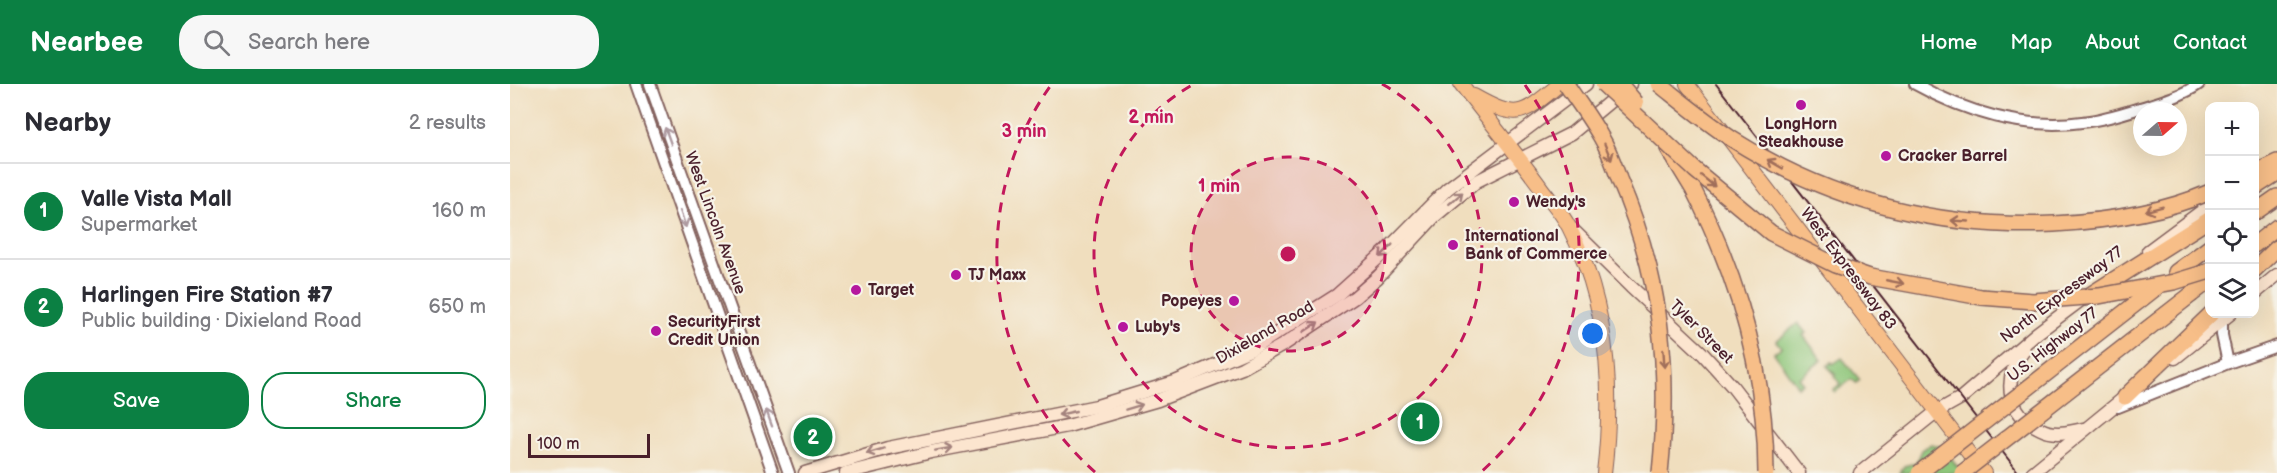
<!DOCTYPE html>
<meta charset="utf-8">
<style>
body{margin:0;font-family:"Balsamiq Sans",sans-serif;background:#f7f7f7;color:#2b2b33}
.controls{position:absolute;right:18px;top:18px;display:grid;overflow:hidden;border-radius:12px;box-shadow:0 6px 24px #0002}
.controls button{width:54px;height:54px;display:grid;place-items:center;padding:0;border:0;border-bottom:2px solid #e1e1e2;background:#fff;color:#2b2b33;font:30px sans-serif}
.compass{position:absolute;left:1623px;top:18px;width:54px;height:54px;border-radius:50%;background:#fff;box-shadow:0 6px 24px #0002;rotate:70deg}
.scale{position:absolute;left:18px;bottom:15px;width:122px;box-sizing:border-box;padding-left:6px;border:3px solid #4a1f2b;border-top:0;font-size:16px;line-height:21px;white-space:nowrap;color:#4a1f2b;-webkit-text-stroke:4px #f7f3e8;paint-order:stroke}
.you{position:absolute;left:1083px;top:250px;width:21px;height:21px;margin:-15px;border:4px solid #fff;border-radius:50%;background:#1a73e8;box-shadow:0 0 0 9px #1a73e833}
.badge{display:grid;place-items:center;width:39px;height:39px;border-radius:50%;background:#0b8043;color:#fff;font-size:20px;font-weight:700}
.pin{position:absolute;translate:-50% -50%;border:3px solid #fff;box-shadow:0 2px 6px #0006}
.list{margin:0;padding:0;list-style:none}
h2{display:flex;justify-content:space-between;align-items:center;height:78px;margin:0;padding:0 24px;font-size:26px}
h2 small{font-size:20px;font-weight:400;color:#7c7c81}
.list li{display:grid;grid-template-columns:39px 1fr auto;gap:18px;align-items:center;box-sizing:border-box;height:96px;padding:0 24px;border-top:2px solid #e1e1e2}
.list b{display:block;font-size:22px;white-space:nowrap}
.list p{margin:0;font-size:20px;white-space:nowrap;color:#7c7c81}
.list em{font-size:20px;font-style:normal;color:#7c7c81}
.actions{display:flex;gap:12px;padding:18px 24px}
.actions a{flex:1;padding:14px 0;border:2px solid #0b8043;border-radius:24px;text-align:center;font-size:21px;color:#0b8043}
.actions .main{background:#0b8043;color:#fff}
.icon{flex:none;width:33px;height:33px;fill:none;stroke:currentColor;stroke-width:2;stroke-linecap:round;stroke-linejoin:round}
.map{position:relative;flex:none;width:1767px;height:389px;overflow:hidden}
header{display:flex;align-items:center;gap:36px;box-sizing:border-box;height:84px;padding:0 30px;background:#0b8043;color:#fff}
header strong{font-size:28px}
nav{display:flex;gap:33px;margin-inline-start:auto;font-size:21px}
.search{width:420px;height:54px;background:#f7f7f7;display:flex;align-items:center;gap:15px;box-sizing:border-box;padding:0 21px;border-radius:24px;color:#7c7c81;font-size:22px}
main{display:flex}
aside{flex:1;background:#fff}
.map>svg:first-child{display:block}
.green{fill:#8ec67a;stroke:#6c7252;stroke-width:1.5}
.lines{fill:none;stroke-linecap:round;stroke-linejoin:round}
.tertiary-casing{stroke:#84625e;stroke-width:14}
.secondary-casing{stroke:#84625e;stroke-width:15}
.primary-casing{stroke:#84625e;stroke-width:16}
.motorway-casing{stroke:#84625e;stroke-width:18}
.tertiary{stroke:#fff;stroke-width:10}
.secondary{stroke:#fce5cf;stroke-width:12}
.primary{stroke:#f7be88;stroke-width:14}
.motorway{stroke:#f7be88;stroke-width:15}
.rail{stroke:#4a1f2b;stroke-width:2}
.motorway-bridge-casing{stroke:#84625e;stroke-width:18;stroke-linecap:butt}
.motorway-bridge{stroke:#f7be88;stroke-width:15}
.oneway{stroke:#ae9aa0}
.oneway2{stroke:#a06e5a}
.oneway3{stroke:#a3827d}
.ring{fill:none;stroke:#c2185b;stroke-width:3;stroke-dasharray:10 8}
.poi-dot{fill:#b5179e;stroke:#f7f3e8;stroke-width:2}
.labels{text-anchor:middle;dominant-baseline:central;stroke-width:4.5;stroke-linejoin:round;paint-order:stroke}
.poi-label{font-size:16px;font-weight:bold;fill:#4a1f2b;stroke:#f7f3e8;text-anchor:start}
.street-label{font-size:16px;fill:#4a1f2b;stroke:#f7f3e8}
.centre{fill:#c2185b;stroke:#f7f3e8;stroke-width:3}
.ring-label{font-size:18px;text-anchor:middle;font-weight:bold;fill:#c2185b;stroke:#f7f3e8;stroke-width:4.5;stroke-linejoin:round;paint-order:stroke}
</style>
<header>
<strong>Nearbee</strong>
<div class="search"><svg class="icon" aria-label="search" viewBox="0 0 24 24"><circle cx="10" cy="10" r="6"/><path d="M15 15l6 6"/></svg>Search here</div>
<nav><a>Home</a><a>Map</a><a>About</a><a>Contact</a></nav>
</header>
<main>
<aside>
<h2>Nearby<small>2 results</small></h2>
<ul class="list">
<li><span class="badge">1</span><div><b>Valle Vista Mall</b><p>Supermarket</p></div><em>160 m</em></li>
<li><span class="badge">2</span><div><b>Harlingen Fire Station #7</b><p>Public building · Dixieland Road</p></div><em>650 m</em></li>
</ul>
<div class="actions"><a class="main">Save</a><a>Share</a></div>
</aside>
<div class="map">
<svg width="1767" height="389" viewBox="0 0 1767 389">
<rect width="100%" height="100%" fill="#f7f3e8"/>
<filter id="ink" filterUnits="userSpaceOnUse"><feTurbulence type="fractalNoise" baseFrequency=".0167" numOctaves="2"/><feDisplacementMap in="SourceGraphic" scale="12" xChannelSelector="R" yChannelSelector="G"/><feConvolveMatrix kernelMatrix="1 2 1 2 8 2 1 2 1" color-interpolation-filters="sRGB"/></filter>
<filter id="wash" filterUnits="userSpaceOnUse"><feTurbulence type="fractalNoise" baseFrequency=".008" numOctaves="4" result="noise"/><feDisplacementMap in="SourceGraphic" scale="24" xChannelSelector="R" yChannelSelector="G"/><feGaussianBlur stdDeviation="1.35" result="paint"/><feColorMatrix in="noise" values="0 0 0 0 0 0 0 0 0 0 0 0 0 0 0 0 0 1.4 0 .05"/><feComposite in="paint" operator="in"/></filter>
<g filter="url(#wash)">
<rect width="100%" height="100%" fill="#f0debe"/>
<!-- green -->
<g class="green">
<polygon points="1288,239 1296,249 1293,251 1312,276 1289,294 1293,299 1288,303 1264,269 1271,263 1266,257"/>
<polygon points="1332,274 1350,296 1346,299 1342,295 1325,308 1323,306 1330,300 1325,292 1326,291 1317,282 1322,278 1323,280"/>
<polygon points="1421,360 1434,364 1452,389 1390,389 1394,382 1406,379 1411,366"/>
</g>
</g>
<g filter="url(#ink)">
<g class="lines">
<!-- tertiary casing -->
<g class="tertiary-casing">
<g id="tertiary">
<polyline points="126,0 263,389"/>
<polyline points="140,0 279,389"/>
<path d="M1405,0C1455,28 1514,46 1572,38C1592,36 1611,30 1630,24C1650,18 1672,12 1689,0"/>
<polyline points="1712,236 1712,251 1718,279"/>
<polyline points="1608,323 1718,279 1767,262"/>
</g>
</g>
<!-- secondary casing -->
<g class="secondary-casing">
<g id="secondary">
<polyline points="1059,142 1121,203 1192,269 1222,302 1289,389"/>
<polyline points="1638,167 1700,121"/>
<polyline points="1744,210 1767,191"/>
<path d="M1514,266C1492,295 1496,329 1531,345C1544,352 1560,348 1573,345"/>
<polyline points="1665,274 1720,230"/>
<polyline points="295,389 378,364 587,322 665,298 742,265 827,211 876,167 937,105 1076,0"/>
<polyline points="336,389 421,368 558,342 648,316 732,284 773,261 845,213 868,193 925,132 967,97 1062,49 1121,0"/>
<polyline points="1350,389 1426,328 1451,314 1527,249 1575,213"/>
<polyline points="1522,389 1620,309"/>
</g>
</g>
<!-- primary casing -->
<g class="primary-casing">
<g id="primary">
<path d="M951,0C978,35 1006,69 1032,105C1041,117 1052,129 1059,143C1098,219 1104,305 1094,389"/>
<polyline points="1177,0 1474,389"/>
<path d="M964,12C1010,38 1012,30 1050,0"/>
</g>
</g>
<!-- motorway casing -->
<g class="motorway-casing">
<g id="motorway">
<polyline points="1158,64 1183,105"/>
<polyline points="1744,89 1767,78"/>
<polyline points="1744,104 1767,89"/>
<polyline points="1744,129 1767,113"/>
<polyline points="1744,161 1767,143"/>
<polyline points="1744,186 1767,164"/>
<polyline points="1666,188 1700,163"/>
<polyline points="1682,210 1700,196"/>
<polyline points="1575,214 1700,135"/>
<polyline points="1615,313 1701,230"/>
</g>
</g>
<!-- tertiary -->
<use href="#tertiary" class="tertiary"/>
<!-- secondary -->
<use href="#secondary" class="secondary"/>
<!-- primary -->
<use href="#primary" class="primary"/>
<!-- motorway -->
<use href="#motorway" class="motorway"/>
<!-- rail -->
<polyline class="rail" points="1206,0 1509,389"/>
<!-- motorway-bridge casing -->
<g class="motorway-bridge-casing">
<g id="motorway-bridge">
<path d="M1056,0C1068,18 1081,35 1091,53C1099,66 1104,81 1109,95C1151,192 1161,284 1150,389"/>
<polyline points="1093,0 1185,86 1261,149 1325,181 1360,193 1471,213 1523,217 1589,212 1664,198 1700,187"/>
<polyline points="1110,0 1126,19"/>
<path d="M1149,0C1173,19 1197,39 1222,55C1321,118 1427,145 1544,140C1595,137 1652,129 1700,108"/>
<path d="M1183,105C1228,193 1256,289 1256,389"/>
<polyline points="1409,389 1647,203"/>
<polyline points="1452,389 1682,210"/>
</g>
</g>
<!-- motorway-bridge -->
<use href="#motorway-bridge" class="motorway-bridge"/>
</g>
<!-- one-way arrows -->
<defs><path id="oneway-shaft" d="M-6 0H5M1.5-3L5.5 0L1.5 3" fill="none" stroke-width="1.6" stroke-linecap="round" stroke-linejoin="round" transform="scale(1.5)"/></defs>
<g class="oneway">
<use href="#oneway-shaft" transform="translate(158 52) rotate(-110)"/>
<use href="#oneway-shaft" transform="translate(173 135) rotate(71)"/>
<use href="#oneway-shaft" transform="translate(259 334) rotate(-110)"/>
</g>
<g class="oneway2">
<use href="#oneway-shaft" transform="translate(1098 68) rotate(67)"/>
<use href="#oneway-shaft" transform="translate(1265 80) rotate(-150)"/>
<use href="#oneway-shaft" transform="translate(1198 97) rotate(39)"/>
<use href="#oneway-shaft" transform="translate(1644 125) rotate(165)"/>
<use href="#oneway-shaft" transform="translate(1450 137) rotate(-177)"/>
<use href="#oneway-shaft" transform="translate(1385 198) rotate(11)"/>
<use href="#oneway-shaft" transform="translate(1154 275) rotate(86)"/>
</g>
<g class="oneway3">
<use href="#oneway-shaft" transform="translate(946 114) rotate(-41)"/>
<use href="#oneway-shaft" transform="translate(876 167) rotate(135)"/>
<use href="#oneway-shaft" transform="translate(801 243) rotate(-33)"/>
<use href="#oneway-shaft" transform="translate(624 323) rotate(-17)"/>
<use href="#oneway-shaft" transform="translate(557 329) rotate(167)"/>
<use href="#oneway-shaft" transform="translate(434 365) rotate(-10)"/>
<use href="#oneway-shaft" transform="translate(365 367) rotate(164)"/>
</g>
</g>
<!-- distance rings -->
<circle cx="778" cy="170" r="97" fill="#c2185b" fill-opacity=".12"/>
<g class="ring">
<circle cx="778" cy="170" r="97"/>
<path d="M872 0A194 194 0 1 1 684 0"/>
<path d="M585 388A291 291 0 0 1 541 1M1015 1A291 291 0 0 1 971 388"/>
</g>
<!-- markers -->
<g class="poi-dot">
<circle cx="1291" cy="21" r="6"/>
<circle cx="1376" cy="72" r="6"/>
<circle cx="1004" cy="118" r="6"/>
<circle cx="943" cy="161" r="6"/>
<circle cx="446" cy="191" r="6"/>
<circle cx="346" cy="206" r="6"/>
<circle cx="724" cy="217" r="6"/>
<circle cx="613" cy="243" r="6"/>
<circle cx="146" cy="247" r="6"/>
</g>
<g class="labels">
<!-- poi labels -->
<g class="poi-label">
<text x="1291" y="40" text-anchor="middle">LongHorn<tspan x="1291" dy="18">Steakhouse</tspan></text>
<text x="1388" y="72">Cracker Barrel</text>
<text x="1016" y="118">Wendy's</text>
<text x="955" y="152">International<tspan x="955" dy="18">Bank of Commerce</tspan></text>
<text x="458" y="191">TJ Maxx</text>
<text x="358" y="206">Target</text>
<text x="712" y="217" text-anchor="end">Popeyes</text>
<text x="158" y="238">SecurityFirst<tspan x="158" dy="18">Credit Union</tspan></text>
<text x="625" y="243">Luby's</text>
</g>
<!-- street labels -->
<g class="street-label">
<text transform="translate(205 139) rotate(70)">West Lincoln Avenue</text>
<text transform="translate(1338 185) rotate(53)">West Expressway 83</text>
<text transform="translate(1552 211) rotate(-37)">North Expressway 77</text>
<text transform="translate(1191 248) rotate(45)">Tyler Street</text>
<text transform="translate(755 249) rotate(-30)">Dixieland Road</text>
<text transform="translate(1543 261) rotate(-38)">U.S. Highway 77</text>
</g>
</g>
<circle cx="778" cy="170" r="9" class="centre"/>
<g class="ring-label">
<text x="641" y="39">2 min</text>
<text x="514" y="53">3 min</text>
<text x="709" y="108">1 min</text>
</g>
</svg>
<div class="controls">
<button>+</button>
<button>−</button>
<button><svg class="icon" aria-label="locate" viewBox="0 0 24 24"><circle cx="12" cy="12" r="6"/><path d="M12 2v4M12 18v4M2 12h4M18 12h4"/></svg></button>
<button><svg class="icon" aria-label="layers" viewBox="0 0 24 24"><path d="M12 4l9 5-9 5-9-5zM3 14l9 5 9-5"/></svg></button>
</div>
<svg class="compass" viewBox="-18 -18 36 36"><path d="M0-13l5 13h-10z" fill="#e53935"/><path d="M0 13l5-13h-10z" fill="#7c7c81"/></svg>
<div class="scale">100 m</div>
<div class="you"></div>
<div class="pin badge" style="left:910px;top:338px">1</div>
<div class="pin badge" style="left:303px;top:353px">2</div>
</div>
</main>
